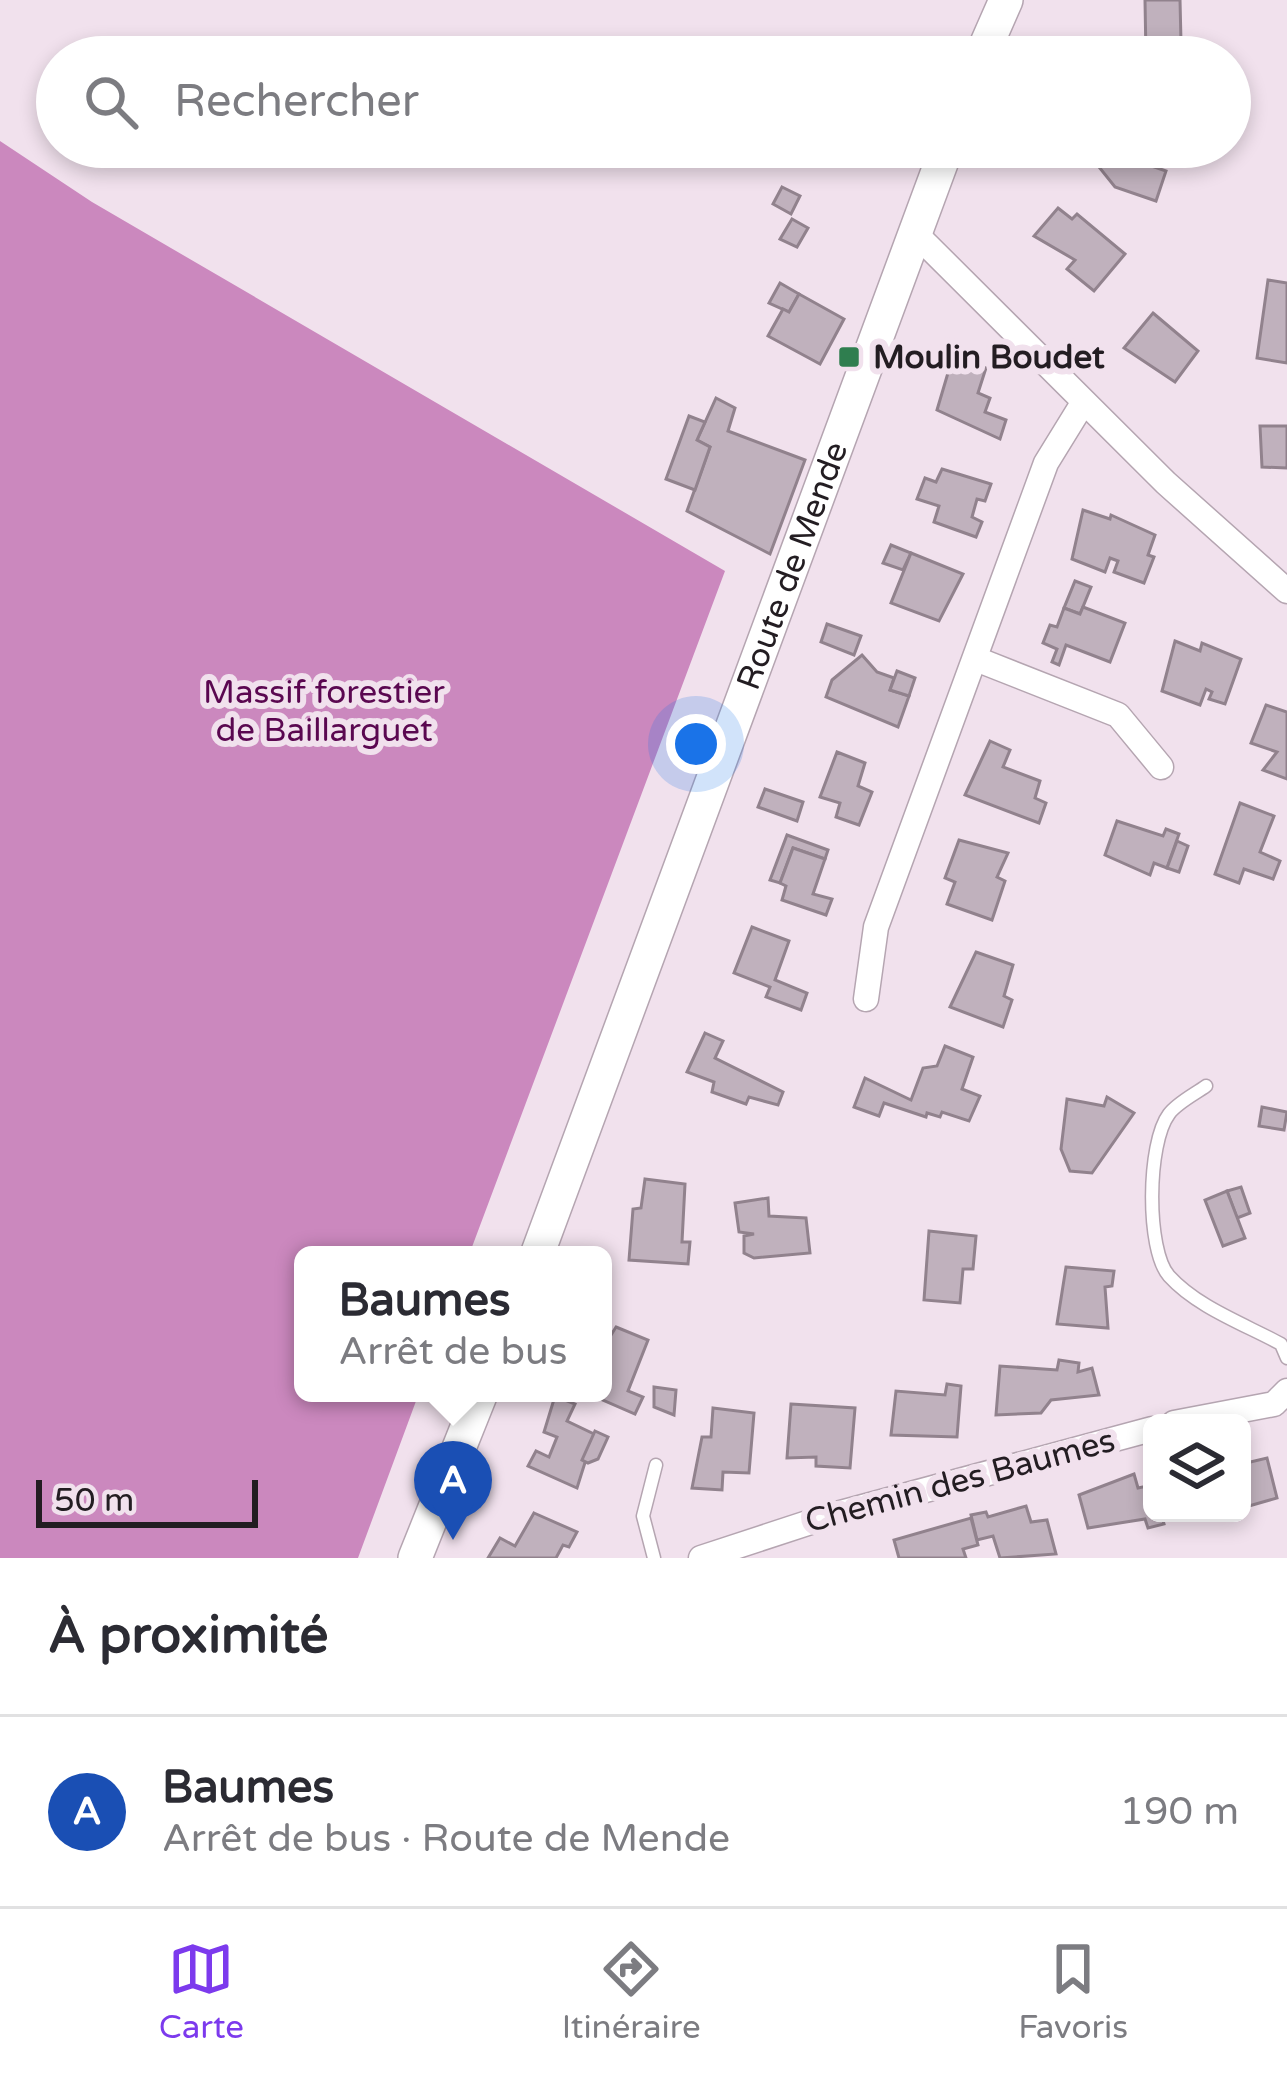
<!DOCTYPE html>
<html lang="fr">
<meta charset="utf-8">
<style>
body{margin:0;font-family:"Varela Round",sans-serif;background:#f7f7f7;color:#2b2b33}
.controls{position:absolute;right:36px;bottom:36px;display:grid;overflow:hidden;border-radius:18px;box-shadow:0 6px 18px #0003}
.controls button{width:108px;height:108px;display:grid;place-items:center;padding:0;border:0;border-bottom:3px solid #e1e1e2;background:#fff;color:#2b2b33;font:60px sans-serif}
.scale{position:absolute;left:36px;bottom:30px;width:222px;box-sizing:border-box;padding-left:12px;border:6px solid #231d22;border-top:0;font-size:33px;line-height:42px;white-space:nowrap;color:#231d22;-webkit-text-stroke:9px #f1e1ed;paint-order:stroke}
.you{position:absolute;left:696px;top:744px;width:42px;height:42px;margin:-30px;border:9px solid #fff;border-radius:50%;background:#1a73e8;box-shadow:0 0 0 18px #1a73e833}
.badge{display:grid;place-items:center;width:78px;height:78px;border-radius:50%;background:#7c3aed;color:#fff;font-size:39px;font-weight:700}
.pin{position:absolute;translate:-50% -99px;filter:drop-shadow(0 3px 6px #0008)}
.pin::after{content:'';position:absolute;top:63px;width:42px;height:36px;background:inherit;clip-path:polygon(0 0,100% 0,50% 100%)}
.popup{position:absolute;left:294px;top:1246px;width:318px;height:156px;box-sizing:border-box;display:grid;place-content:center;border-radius:18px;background:#fff;filter:drop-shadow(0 3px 9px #0005);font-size:39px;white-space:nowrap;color:#7c7c81}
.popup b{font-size:45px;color:#2b2b33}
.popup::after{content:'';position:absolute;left:50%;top:100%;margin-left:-24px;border:24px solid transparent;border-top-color:#fff}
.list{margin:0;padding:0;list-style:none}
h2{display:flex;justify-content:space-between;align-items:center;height:156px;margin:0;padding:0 48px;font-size:51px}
h2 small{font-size:39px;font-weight:400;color:#7c7c81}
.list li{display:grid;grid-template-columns:78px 1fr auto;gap:36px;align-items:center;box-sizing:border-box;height:192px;padding:0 48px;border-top:3px solid #e1e1e2}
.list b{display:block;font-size:45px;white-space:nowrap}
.list p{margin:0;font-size:39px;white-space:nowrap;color:#7c7c81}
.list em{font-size:39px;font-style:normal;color:#7c7c81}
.icon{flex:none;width:66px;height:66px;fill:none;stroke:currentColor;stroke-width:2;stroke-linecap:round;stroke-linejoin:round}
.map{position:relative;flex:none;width:1287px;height:1558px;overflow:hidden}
.search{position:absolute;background:#fff;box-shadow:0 6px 18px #0003;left:36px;right:36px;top:36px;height:132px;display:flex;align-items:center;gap:30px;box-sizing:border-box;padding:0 42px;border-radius:66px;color:#7c7c81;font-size:45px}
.sheet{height:348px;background:#fff}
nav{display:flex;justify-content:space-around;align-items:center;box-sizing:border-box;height:168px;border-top:3px solid #e1e1e2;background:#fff;font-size:33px;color:#7c7c81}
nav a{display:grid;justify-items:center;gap:6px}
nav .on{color:#7c3aed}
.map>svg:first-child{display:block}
.forest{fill:#cb88be}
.building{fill:#c0b1bd;stroke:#91828d;stroke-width:3}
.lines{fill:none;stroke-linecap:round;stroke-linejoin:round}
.service-casing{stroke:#b5a5b1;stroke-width:15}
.minor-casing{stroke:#b5a5b1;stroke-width:27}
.tertiary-casing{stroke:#b5a5b1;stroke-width:36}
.service{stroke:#fff;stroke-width:12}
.minor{stroke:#fff;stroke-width:24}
.tertiary{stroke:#fff;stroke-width:33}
.poi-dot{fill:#2f7e4f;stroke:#f1e1ed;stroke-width:4.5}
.labels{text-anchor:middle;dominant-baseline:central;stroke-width:12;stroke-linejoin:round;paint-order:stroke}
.poi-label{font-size:33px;font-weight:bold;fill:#231d22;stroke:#f1e1ed;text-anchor:start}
.street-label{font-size:33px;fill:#231d22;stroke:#f1e1ed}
.park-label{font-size:33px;fill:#5a0750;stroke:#f1e1ed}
</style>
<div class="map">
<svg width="1287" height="1558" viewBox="0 0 1287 1558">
<rect width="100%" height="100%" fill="#f1e1ed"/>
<!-- forest -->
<polygon class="forest" points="0,141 92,202 725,571 469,1255 303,1255 303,1393 419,1393 358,1558 0,1558"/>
<!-- building -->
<g class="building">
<polygon points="1145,0 1180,0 1181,42 1169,42 1170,57 1146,57"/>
<polygon points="1194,41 1194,57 1170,57 1169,42"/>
<polygon points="1083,147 1121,147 1134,160 1166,171 1156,201 1115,187"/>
<polygon points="782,187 800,196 791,214 773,204"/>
<polygon points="1058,208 1072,219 1077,214 1125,254 1094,291 1067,269 1075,260 1034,236"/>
<polygon points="792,219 808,228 797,247 780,239"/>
<polygon points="1268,280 1287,283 1287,363 1257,358"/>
<polygon points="780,283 799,294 789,312 769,303"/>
<polygon points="799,294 844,319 820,364 768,336 783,309 789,312"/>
<polygon points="1153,313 1198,351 1175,382 1124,348"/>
<polygon points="953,356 986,368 978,393 990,398 985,412 1006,420 1000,439 937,410"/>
<polygon points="716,398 735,408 728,431 805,460 770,554 687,511 710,447 697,440"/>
<polygon points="689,416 705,422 697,440 710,447 695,490 666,479"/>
<polygon points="1260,426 1287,426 1287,468 1262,467"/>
<polygon points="942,469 991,484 985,501 977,499 972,517 982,522 976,537 934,522 939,506 917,499 925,478 936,482"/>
<polygon points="1083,510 1110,519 1111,515 1155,535 1148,555 1154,557 1144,583 1114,572 1118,561 1110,558 1105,572 1072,559"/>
<polygon points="891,545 911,553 903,570 883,563"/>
<polygon points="911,553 963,574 939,621 891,603"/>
<polygon points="1075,581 1091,587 1080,614 1064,608"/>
<polygon points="1083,607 1125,623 1110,662 1066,645 1059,665 1052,662 1057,649 1043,643 1050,625 1057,627 1064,608 1080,614"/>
<polygon points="827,624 861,636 854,655 821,642"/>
<polygon points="1175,641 1200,651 1202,643 1241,659 1225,704 1209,699 1212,692 1206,689 1200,705 1162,691"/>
<polygon points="862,655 877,672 894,678 890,690 909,696 898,727 826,697 832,680"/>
<polygon points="897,671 915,678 909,696 890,690"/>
<polygon points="1266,705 1287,712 1287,779 1263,770 1277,752 1251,743"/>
<polygon points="990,741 1010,750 1003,767 1040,781 1035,798 1046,803 1039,823 965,795"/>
<polygon points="837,752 865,763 858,786 872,792 859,825 836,817 840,803 820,797"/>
<polygon points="765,789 803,802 797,821 758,807"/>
<polygon points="1240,803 1274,816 1260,852 1280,861 1273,879 1244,869 1239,883 1215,874"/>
<polygon points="1117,821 1163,836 1166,829 1179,834 1167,868 1154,863 1150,875 1105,855"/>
<polygon points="787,835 828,850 825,859 793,848 780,883 770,880"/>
<polygon points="959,840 1008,853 997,877 1005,881 992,920 947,904 955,882 945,878"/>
<polygon points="1177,841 1188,846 1179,872 1167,868"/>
<polygon points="793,848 825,859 813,894 832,899 826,915 782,900 786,886 780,883"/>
<polygon points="752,927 789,941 775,980 807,993 801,1010 766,997 770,987 734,973"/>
<polygon points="976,952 1013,965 1004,996 1012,1000 1003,1027 950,1007"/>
<polygon points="705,1033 723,1041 715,1058 783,1092 778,1105 749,1097 746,1104 712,1092 714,1082 687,1072"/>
<polygon points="945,1046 973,1057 962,1089 980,1096 969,1121 942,1112 940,1117 927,1113 926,1117 884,1103 879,1116 854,1107 865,1078 911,1100 923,1068 937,1066"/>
<polygon points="1107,1097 1134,1113 1092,1173 1070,1171 1061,1149 1067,1099 1104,1106"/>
<polygon points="1262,1107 1287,1112 1284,1130 1259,1126"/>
<polygon points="645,1179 685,1184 682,1242 690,1242 688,1264 629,1260 633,1209 641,1208"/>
<polygon points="1241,1187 1250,1213 1237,1218 1227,1191"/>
<polygon points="1227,1191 1245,1238 1223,1246 1205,1200"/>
<polygon points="768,1198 769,1216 806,1218 810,1253 754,1258 744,1253 744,1236 754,1234 739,1232 735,1203"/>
<polygon points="929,1231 976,1236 973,1269 963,1269 960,1303 924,1300"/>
<polygon points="1066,1267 1114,1271 1112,1286 1105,1287 1108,1328 1057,1324"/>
<polygon points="616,1327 648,1340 628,1391 643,1397 635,1414 596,1397 603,1393 603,1348"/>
<polygon points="1059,1360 1079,1363 1078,1372 1092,1368 1099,1395 1051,1400 1041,1413 996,1415 1000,1366 1057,1370"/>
<polygon points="947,1384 961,1386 957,1437 891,1435 896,1391 945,1395"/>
<polygon points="654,1387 676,1390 674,1415 654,1407"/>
<polygon points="555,1396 575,1404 567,1421 594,1434 577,1488 528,1466 536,1451 549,1457 557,1437 544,1432"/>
<polygon points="791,1404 855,1408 850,1468 816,1466 816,1457 787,1458"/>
<polygon points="713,1408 754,1413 749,1473 723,1472 722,1490 692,1488 702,1437 711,1437"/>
<polygon points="595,1431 608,1437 598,1459 588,1463 582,1460"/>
<polygon points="1267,1458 1277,1498 1242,1508 1242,1464"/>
<polygon points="1134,1474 1138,1488 1152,1485 1152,1513 1161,1513 1164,1524 1148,1528 1145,1519 1088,1528 1079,1495"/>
<polygon points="1026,1506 1031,1522 1047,1520 1056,1554 1000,1558 993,1536 977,1540 971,1515 986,1512 988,1517"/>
<polygon points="534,1513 577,1532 569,1547 563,1545 556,1558 488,1558 500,1538 515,1546"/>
<polygon points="971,1518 978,1545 963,1549 966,1558 899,1558 894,1540"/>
</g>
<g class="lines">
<!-- service casing -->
<g class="service-casing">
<g id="service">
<path d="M1206,1086C1195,1094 1177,1103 1169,1114C1147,1143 1146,1250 1169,1276C1197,1307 1244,1324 1281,1344L1287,1358"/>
<polyline points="654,1558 643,1516 656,1465"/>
</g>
</g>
<!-- minor casing -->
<g class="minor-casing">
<g id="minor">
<polyline points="917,235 1166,483 1287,591"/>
<polyline points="976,659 1118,715 1161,767"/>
<polyline points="866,999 876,927 1046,463 1083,403"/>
<polyline points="1174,1423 1274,1404 1287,1391"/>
<polyline points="701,1558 829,1516 1152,1429"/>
</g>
</g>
<!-- tertiary casing -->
<g class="tertiary-casing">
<g id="tertiary">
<polyline points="981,57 1006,0"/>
<path id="s1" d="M537,1255L947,147"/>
<polyline points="415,1558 481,1393"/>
</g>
</g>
<!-- service -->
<use href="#service" class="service"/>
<!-- minor -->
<use href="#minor" class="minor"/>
<!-- tertiary -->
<use href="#tertiary" class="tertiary"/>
</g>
<!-- markers -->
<rect class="poi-dot" x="837" y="345" width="24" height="24" rx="6"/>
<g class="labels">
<!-- poi labels -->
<g class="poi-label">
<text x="873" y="357">Moulin Boudet</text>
</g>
<!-- street labels -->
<g class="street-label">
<text stroke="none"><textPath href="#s1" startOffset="735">Route de Mende</textPath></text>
<text transform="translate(960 1481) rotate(-15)">Chemin des Baumes</text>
</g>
<!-- park labels -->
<g class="park-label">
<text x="324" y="692">Massif forestier<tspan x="324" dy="38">de Baillarguet</tspan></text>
</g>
</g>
</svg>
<div class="controls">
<button><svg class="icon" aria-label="layers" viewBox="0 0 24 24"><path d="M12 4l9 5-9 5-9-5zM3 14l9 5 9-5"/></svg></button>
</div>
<div class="scale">50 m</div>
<div class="you"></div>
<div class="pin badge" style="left:453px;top:1540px;background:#1a4fb4">A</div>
<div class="popup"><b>Baumes</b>Arrêt de bus</div>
<div class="search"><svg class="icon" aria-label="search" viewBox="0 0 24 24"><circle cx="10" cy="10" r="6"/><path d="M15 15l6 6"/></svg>Rechercher</div>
</div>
<section class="sheet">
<h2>À proximité<small></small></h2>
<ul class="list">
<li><span class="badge" style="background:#1a4fb4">A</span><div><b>Baumes</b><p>Arrêt de bus · Route de Mende</p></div><em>190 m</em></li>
</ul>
</section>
<nav>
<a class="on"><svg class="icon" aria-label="map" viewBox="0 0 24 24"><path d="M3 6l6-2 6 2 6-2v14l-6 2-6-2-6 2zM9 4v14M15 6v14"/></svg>Carte</a>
<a><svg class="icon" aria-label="directions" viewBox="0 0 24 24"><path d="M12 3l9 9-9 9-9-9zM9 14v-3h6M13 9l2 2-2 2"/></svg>Itinéraire</a>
<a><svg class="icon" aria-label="saved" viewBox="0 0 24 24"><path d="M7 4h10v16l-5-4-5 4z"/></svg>Favoris</a>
</nav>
